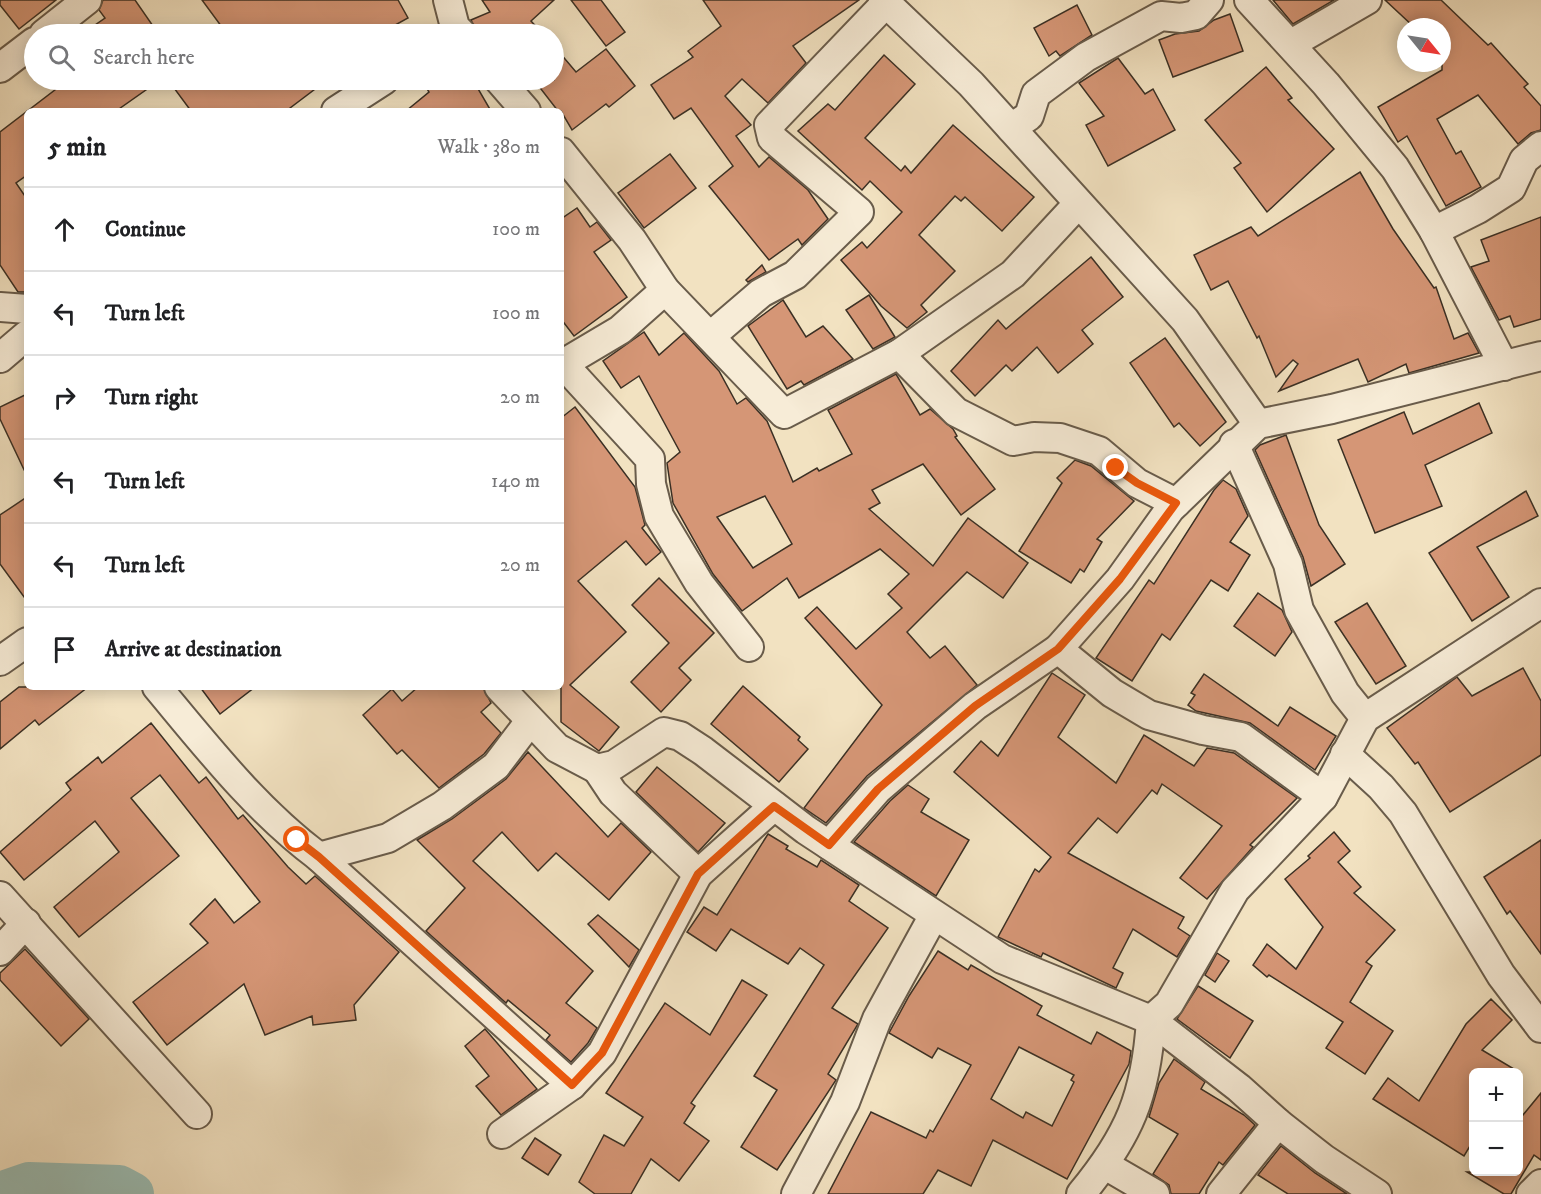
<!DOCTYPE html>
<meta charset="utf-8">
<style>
body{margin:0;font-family:"IM FELL DW Pica",serif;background:#f6f6f6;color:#202124}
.controls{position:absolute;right:18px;bottom:18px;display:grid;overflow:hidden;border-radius:9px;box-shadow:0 3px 15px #0003}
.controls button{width:54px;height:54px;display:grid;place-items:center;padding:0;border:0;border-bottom:2px solid #e0e0e0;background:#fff;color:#202124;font:30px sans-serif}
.compass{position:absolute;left:1397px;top:18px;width:54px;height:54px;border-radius:50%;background:#fff;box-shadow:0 3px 15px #0003;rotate:120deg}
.stop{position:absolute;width:18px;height:18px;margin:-14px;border:4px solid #ea580c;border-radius:50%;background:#fff}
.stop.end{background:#ea580c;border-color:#fff;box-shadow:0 2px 6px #0008}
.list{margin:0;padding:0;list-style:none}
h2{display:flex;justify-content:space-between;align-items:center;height:78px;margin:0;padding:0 24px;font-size:26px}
h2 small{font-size:20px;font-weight:400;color:#757577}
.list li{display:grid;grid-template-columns:39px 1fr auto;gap:18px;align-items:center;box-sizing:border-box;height:84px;padding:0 24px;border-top:2px solid #e0e0e0}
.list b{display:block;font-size:22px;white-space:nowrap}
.list em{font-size:20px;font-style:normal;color:#757577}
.icon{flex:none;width:33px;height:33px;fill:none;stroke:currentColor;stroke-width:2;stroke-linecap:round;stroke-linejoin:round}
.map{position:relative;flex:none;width:1541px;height:1194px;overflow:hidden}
.search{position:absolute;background:#fff;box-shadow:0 3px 15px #0003;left:24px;top:24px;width:540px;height:66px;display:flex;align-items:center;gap:15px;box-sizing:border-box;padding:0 21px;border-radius:33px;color:#757577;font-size:22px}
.panel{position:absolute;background:#fff;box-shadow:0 3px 15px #0003;left:24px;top:108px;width:540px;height:582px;border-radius:9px}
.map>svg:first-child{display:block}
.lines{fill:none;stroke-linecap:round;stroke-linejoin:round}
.river{stroke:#9bbdb4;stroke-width:44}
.building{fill:#d59676;stroke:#3b3024;stroke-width:1.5;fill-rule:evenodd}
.street-casing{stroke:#695c4b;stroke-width:32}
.street{stroke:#f7ecd7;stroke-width:28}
.route{stroke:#ea580c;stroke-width:8}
</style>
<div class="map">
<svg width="1541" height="1194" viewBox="0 0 1541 1194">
<rect width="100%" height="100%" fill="#f2e2c1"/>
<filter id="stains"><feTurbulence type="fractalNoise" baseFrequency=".00333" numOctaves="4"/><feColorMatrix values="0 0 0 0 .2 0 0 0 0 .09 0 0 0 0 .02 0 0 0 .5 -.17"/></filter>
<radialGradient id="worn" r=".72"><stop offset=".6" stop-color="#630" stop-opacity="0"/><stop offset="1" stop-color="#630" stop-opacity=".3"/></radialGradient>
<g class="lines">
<!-- river -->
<polyline class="river" points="0,1194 29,1184 119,1187 132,1194"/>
</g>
<!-- building -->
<g class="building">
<polygon points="0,0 56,0 19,29 0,5"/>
<polygon points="103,0 135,0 153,26 141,34 82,34 105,18 99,10"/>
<polygon points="202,0 398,0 408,18 379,34 227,34"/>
<polygon points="482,0 554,0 531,21 543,34 478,34 471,20 490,12"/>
<polygon points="571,0 601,0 625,32 606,46"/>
<polygon points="703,0 859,0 793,46 806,63 768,103 742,79 725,96 751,125 736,136 759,167 769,157 808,190 828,219 802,245 798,239 769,260 709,186 733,166 691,108 674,119 651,85 693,57 688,51 721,26"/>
<polygon points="1273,0 1334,0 1293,24"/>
<polygon points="1385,0 1441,0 1488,45 1491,43 1528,84 1524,87 1541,106 1541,130 1531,133 1518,144 1478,95 1437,119 1456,154 1461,151 1481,187 1446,206 1407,136 1398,142 1378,107 1442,70 1442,27 1414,27"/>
<polygon points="1077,5 1092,35 1060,56 1056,51 1049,56 1034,28"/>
<polygon points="1230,14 1243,51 1173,77 1159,40 1175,34 1199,31 1214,20"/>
<polygon points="554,46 576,72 606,49 635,86 609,107 606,104 572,130 561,111 558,111 534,80 554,80"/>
<polygon points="884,55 915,84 865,138 901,171 905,166 911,173 953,125 1034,197 1002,231 965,197 961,201 955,196 919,235 955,271 921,305 927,312 907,328 881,306 841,260 862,242 867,248 902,212 870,181 862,190 798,131 828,104 835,110"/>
<polygon points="1118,58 1145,94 1153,89 1175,130 1108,166 1086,125 1104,116 1079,83"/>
<polygon points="1266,67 1292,98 1288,100 1334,149 1267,212 1234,168 1241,163 1205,120"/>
<polygon points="68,80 160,80 116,111 27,111 27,175 16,183 27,199 27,292 18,292 0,265 0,132"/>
<polygon points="185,80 327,80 286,111 191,111 174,88"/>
<polygon points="422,80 473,80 491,111 406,111 429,92"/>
<polygon points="670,154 696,188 644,228 618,193"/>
<polygon points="1360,172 1393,229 1434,288 1436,287 1454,339 1468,333 1479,353 1409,373 1406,364 1368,382 1358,359 1279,391 1298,364 1293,360 1276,377 1259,336 1257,338 1228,281 1211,290 1194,255 1251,227 1258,236"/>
<polygon points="577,208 590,227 597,222 611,240 594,252 627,297 574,336 561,319 561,219"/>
<polygon points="1541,217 1541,319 1514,327 1510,316 1499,320 1471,267 1489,261 1481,240"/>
<polygon points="1091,257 1123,297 1082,330 1093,344 1058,373 1037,347 1012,371 1006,365 975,396 951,371 998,320 1006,329"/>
<polygon points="762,265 766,272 748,282 746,280"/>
<polygon points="869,295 895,337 873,349 846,310"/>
<polygon points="783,300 806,337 823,326 853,359 804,385 801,381 787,389 748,326"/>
<path d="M644,332L659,355L684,333L719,371L737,404L746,398L767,421L793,482L817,468L819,471L852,454L828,410L896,374L920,415L930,409L953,429L957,436L955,437L995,489L961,515L923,464L872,490L880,503L869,509L933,566L968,518L1028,563L1003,598L967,572L907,632L930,658L945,646L977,685L867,776L826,823L804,808L882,705L805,618L817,607L856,649L902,608L888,594L909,574L880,549L799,598L787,578L742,611L713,574L673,503L667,463L680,452L639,376L621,388L603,361ZM765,496L792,544L753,568L717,517Z"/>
<polygon points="1165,338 1226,422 1200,446 1179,423 1174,427 1130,363"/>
<polygon points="27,394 27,476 0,419 0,407"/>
<polygon points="1479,403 1492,433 1425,465 1442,506 1375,533 1338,440 1404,412 1413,434"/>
<polygon points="575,407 635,487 645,525 642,528 661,552 646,565 626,541 578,581 626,632 570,685 619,727 599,751 561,722 561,418"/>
<polygon points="1286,435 1319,525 1345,564 1311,586 1303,557 1255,450 1260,445"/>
<polygon points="1075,460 1091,466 1134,501 1097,539 1102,542 1084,572 1080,569 1071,583 1019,551 1062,483 1057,478"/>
<polygon points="1223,480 1236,489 1248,516 1230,542 1250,555 1228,591 1211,580 1170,640 1162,634 1132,681 1096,658 1149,580 1154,584 1214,490"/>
<polygon points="1526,491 1538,516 1477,547 1509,597 1472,621 1429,553"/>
<polygon points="27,497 27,601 0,564 0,515"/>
<polygon points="659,578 714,633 679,668 691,680 661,712 631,682 669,643 632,605"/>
<polygon points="1258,593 1282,610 1292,632 1275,656 1234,626"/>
<polygon points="1367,603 1406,666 1376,684 1335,622"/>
<polygon points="1523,668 1541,701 1541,755 1450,812 1418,762 1415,764 1387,728 1457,677 1472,696"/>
<polygon points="1052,673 1085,695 1058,737 1116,783 1144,735 1194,766 1207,748 1234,753 1297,798 1250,845 1253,847 1207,899 1180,878 1222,826 1162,784 1157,794 1152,790 1117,833 1098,818 1068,853 1184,917 1178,928 1190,936 1177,957 1133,929 1113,968 1123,973 1116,988 1043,953 1041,957 998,937 1035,869 1039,872 1051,857 954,772 981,741 998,756"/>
<polygon points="1204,674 1278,726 1290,707 1336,736 1315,770 1250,723 1196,711 1188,705 1195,695 1191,693"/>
<polygon points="743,686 800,737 798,740 808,749 779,782 711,724"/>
<polygon points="19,687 88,687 39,725 35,720 0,749 0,702"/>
<polygon points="200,687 255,687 220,714"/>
<polygon points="418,687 483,687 491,703 481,712 501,733 484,754 439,788 402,750 397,754 363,715 392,689 402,701"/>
<polygon points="151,723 199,783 206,777 238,819 243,815 288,867 306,884 315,876 399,952 354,1005 356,1020 313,1025 312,1016 265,1035 244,984 167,1045 133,1002 208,943 190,924 215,899 234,923 260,902 160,775 131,798 179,856 79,937 54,907 119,852 95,821 24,880 0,852 71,790 66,783 98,757 102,763"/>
<polygon points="528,752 608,837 621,823 651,852 609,900 556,853 538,871 502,832 473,861 593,971 566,1003 597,1028 588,1043 571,1062 546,1040 550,1035 508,1000 506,1003 426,931 465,888 417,840 452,819 506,779"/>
<polygon points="657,767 725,823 698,852 636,792"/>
<polygon points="908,785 929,799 921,812 969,840 936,896 854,842 890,801"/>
<polygon points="1334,832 1350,851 1338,862 1361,887 1354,893 1395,930 1366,962 1372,966 1350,1002 1393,1031 1365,1074 1326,1048 1343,1022 1269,975 1267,977 1253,965 1267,944 1296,969 1323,927 1285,879 1310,858 1308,856"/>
<polygon points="768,834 788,846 786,849 817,867 821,860 859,885 849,901 888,928 832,1008 858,1024 828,1074 836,1080 777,1170 741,1147 777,1090 754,1076 824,965 800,948 788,964 731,929 716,951 687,932 704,907 717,915"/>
<polygon points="1541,840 1541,954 1510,911 1507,914 1484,877"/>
<polygon points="598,915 639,950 629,967 588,924"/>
<polygon points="25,949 89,1019 61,1046 0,980 0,973"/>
<path d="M938,951L968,970L971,965L1042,1006L1037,1015L1091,1044L1097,1032L1131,1051L1129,1064L1067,1179L993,1140L971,1186L938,1170L923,1194H828L871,1112L926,1138L930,1130L933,1132L971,1065L938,1048L932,1058L889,1033L909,996ZM1019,1047L1074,1075L1071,1080L1074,1082L1052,1126L1026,1112L1023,1118L991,1099Z"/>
<polygon points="1217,953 1229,961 1215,982 1205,975"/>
<polygon points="742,980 767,995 691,1103 695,1106 684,1123 709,1141 679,1181 651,1159 631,1194 595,1194 579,1182 604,1135 624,1146 643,1117 606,1093 665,1003 710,1035"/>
<polygon points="1198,986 1253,1021 1230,1058 1177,1019"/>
<polygon points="1491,999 1512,1020 1482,1050 1519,1072 1473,1072 1473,1141 1464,1156 1373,1099 1388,1078 1419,1101 1466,1024"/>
<polygon points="485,1029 537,1089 501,1115 476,1086 489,1076 465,1046"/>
<polygon points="1174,1059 1205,1082 1201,1089 1244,1115 1255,1125 1223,1165 1219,1162 1199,1194 1171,1194 1169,1185 1153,1174 1178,1134 1149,1117 1159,1083"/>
<polygon points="1541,1093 1541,1160 1534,1155 1511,1194 1504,1194 1467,1172 1518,1172 1518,1121"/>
<polygon points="535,1138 561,1155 548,1175 522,1158"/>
<polygon points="1281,1146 1315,1173 1347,1194 1288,1194 1258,1175"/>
</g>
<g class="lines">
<!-- street casing -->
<g class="street-casing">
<g id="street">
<polyline points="448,0 455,27 462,34"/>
<polyline points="883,0 971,84 1185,320 1258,424"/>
<polyline points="1249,0 1326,84 1395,168 1434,231 1504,366"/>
<polyline points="44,34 87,0"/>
<polyline points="1291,44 1367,0"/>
<polyline points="0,68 34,42"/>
<polyline points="499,80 526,111"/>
<polyline points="336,111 384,80"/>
<polyline points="1011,128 1029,116 1036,94 1086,57 1161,16 1181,18 1196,15 1209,0"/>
<polyline points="561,152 632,240 665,290 784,414 899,354 1013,274 1078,204"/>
<polyline points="1434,231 1478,209 1511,188 1524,160 1541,146"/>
<polyline points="0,307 27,309"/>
<polyline points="712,335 761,293 795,275 859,212 772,138 769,125 886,3"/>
<polyline points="899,354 956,412 1013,441 1034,437 1060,438 1099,451 1137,483 1176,503"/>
<polyline points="0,358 27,335"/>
<polyline points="563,364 650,459 651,484 659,516 699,583 749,647"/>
<polyline points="561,365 620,330 665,290"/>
<polyline points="1234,444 1288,564 1299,610 1345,693 1365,718"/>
<polyline points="1058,649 1112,693 1149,715 1203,730 1241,737 1323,797"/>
<polyline points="0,661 27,642"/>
<path d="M157,687C207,747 256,810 319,857L572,1085"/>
<polyline points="499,687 557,748 597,769 614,765 664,732 680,736 703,751 806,830 1002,959 1151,1020 1239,1088 1278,1123 1324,1159 1377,1194"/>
<polyline points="1345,754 1381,787 1403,813 1501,975 1541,1028"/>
<polyline points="597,769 613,793 698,874"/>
<polyline points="829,845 878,789 975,706 1058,649 1120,579 1170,509 1258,424 1332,409 1541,356"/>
<polyline points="319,857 388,838 442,806 496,766 530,721"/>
<polyline points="0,896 197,1114"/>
<polyline points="0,951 26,923"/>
<polyline points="502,1134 572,1085 602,1053 698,874 774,806"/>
<polyline points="1105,1165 1155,1194"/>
<polyline points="796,1194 845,1102 877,1019 934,915"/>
<path d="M1081,1194C1129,1136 1146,1096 1151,1020L1169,1004L1235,890L1323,797L1365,718L1541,603"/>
<polyline points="1221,1194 1278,1123"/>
<polyline points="1531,1194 1541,1184"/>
</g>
</g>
<!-- street -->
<use href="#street" class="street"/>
</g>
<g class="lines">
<!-- route -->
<polyline class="route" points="297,840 319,857 572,1085 602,1053 698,874 774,806 829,845 878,789 975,706 1058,649 1120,579 1176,503 1137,483 1116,468"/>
</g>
<rect width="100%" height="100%" filter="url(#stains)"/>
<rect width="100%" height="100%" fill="url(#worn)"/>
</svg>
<div class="controls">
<button>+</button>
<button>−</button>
</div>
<svg class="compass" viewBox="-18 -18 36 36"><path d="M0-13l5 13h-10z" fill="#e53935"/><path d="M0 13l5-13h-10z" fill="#757577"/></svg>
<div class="stop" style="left:297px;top:840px"></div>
<div class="stop end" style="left:1116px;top:468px"></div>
<div class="search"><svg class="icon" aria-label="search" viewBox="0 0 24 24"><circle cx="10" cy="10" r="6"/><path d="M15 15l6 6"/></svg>Search here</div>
<section class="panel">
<h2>5 min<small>Walk · 380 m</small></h2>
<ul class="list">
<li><svg class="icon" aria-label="ahead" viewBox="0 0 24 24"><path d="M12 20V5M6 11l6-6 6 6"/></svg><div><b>Continue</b></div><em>100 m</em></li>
<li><svg class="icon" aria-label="left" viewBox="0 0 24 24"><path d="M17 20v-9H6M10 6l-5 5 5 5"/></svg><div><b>Turn left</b></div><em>100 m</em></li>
<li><svg class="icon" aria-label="right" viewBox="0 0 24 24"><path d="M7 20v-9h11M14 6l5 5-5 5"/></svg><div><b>Turn right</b></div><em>20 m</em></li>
<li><svg class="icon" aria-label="left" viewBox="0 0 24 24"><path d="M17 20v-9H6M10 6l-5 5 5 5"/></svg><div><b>Turn left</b></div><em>140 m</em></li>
<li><svg class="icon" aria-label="left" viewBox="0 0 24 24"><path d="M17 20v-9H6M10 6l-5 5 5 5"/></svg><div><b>Turn left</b></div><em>20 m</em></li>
<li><svg class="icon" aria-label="arrive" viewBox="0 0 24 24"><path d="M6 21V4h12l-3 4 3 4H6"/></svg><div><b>Arrive at destination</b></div></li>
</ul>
</section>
</div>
